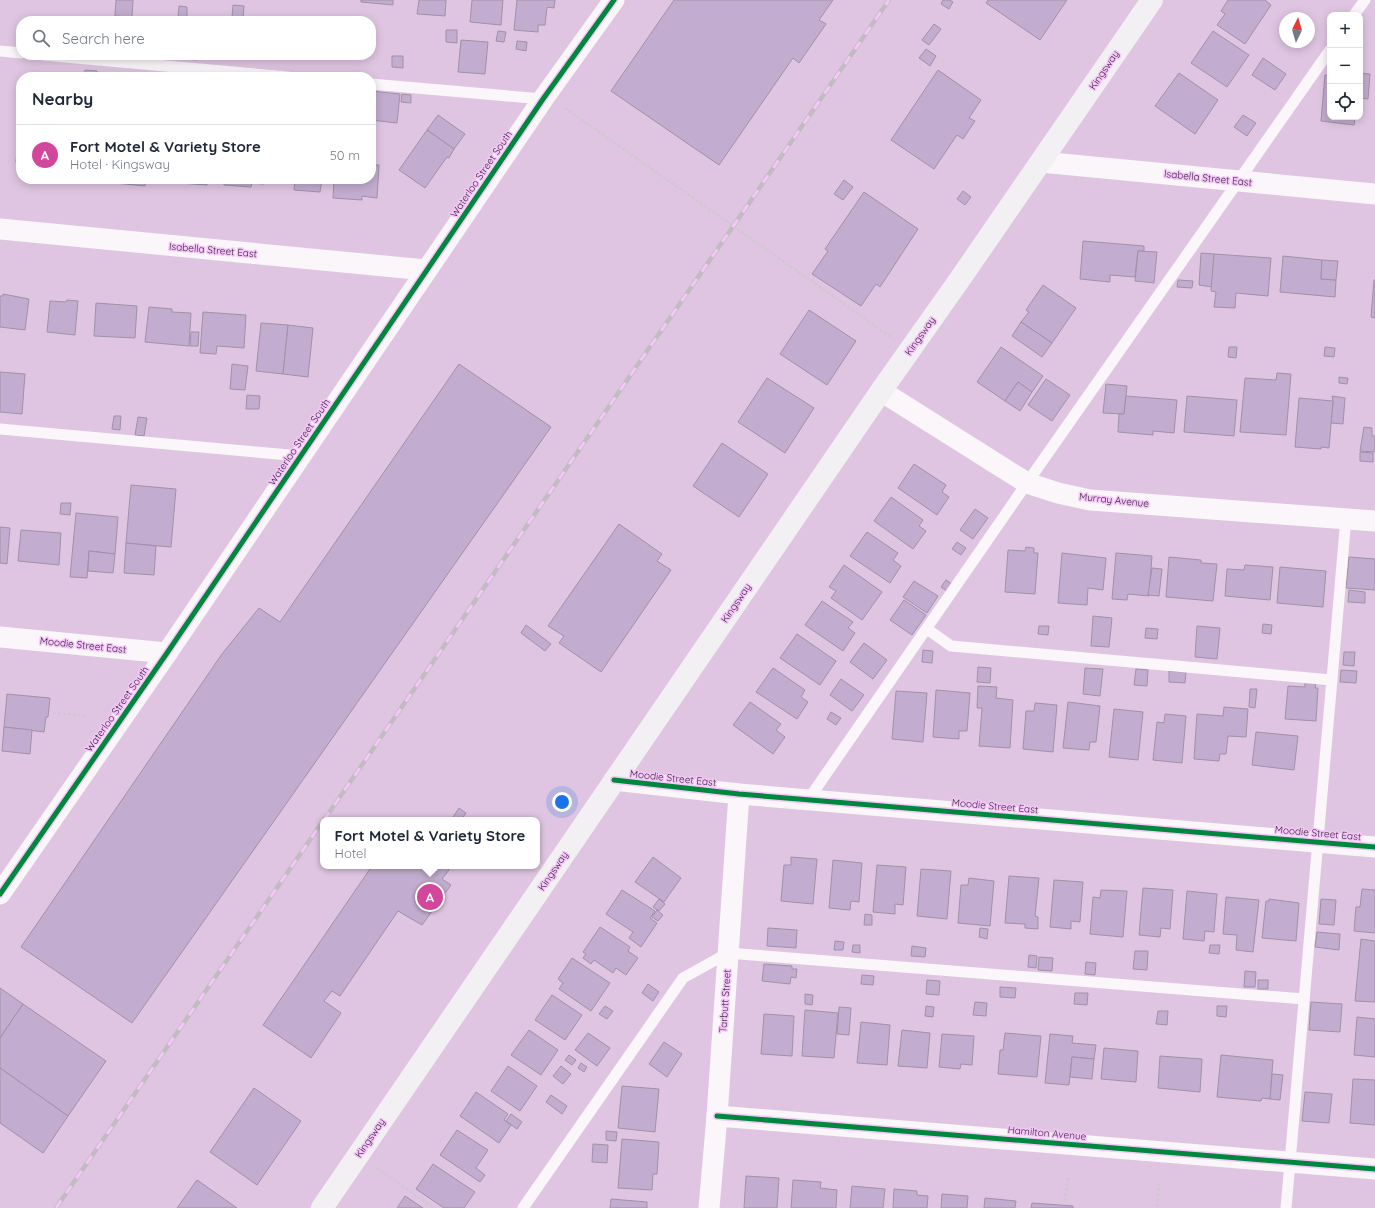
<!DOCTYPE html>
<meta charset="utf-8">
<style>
body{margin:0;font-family:Quicksand,sans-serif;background:#f6f6f7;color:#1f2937}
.controls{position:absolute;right:12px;top:12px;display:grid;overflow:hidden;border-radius:8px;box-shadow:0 2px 10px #0003}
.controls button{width:36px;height:36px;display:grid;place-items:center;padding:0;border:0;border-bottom:1px solid #e0e1e3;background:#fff;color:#1f2937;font:20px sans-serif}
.compass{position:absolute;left:1279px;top:12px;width:36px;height:36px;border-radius:50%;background:#fff;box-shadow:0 2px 10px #0003;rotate:5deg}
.you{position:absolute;left:562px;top:802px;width:14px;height:14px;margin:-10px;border:3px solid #fff;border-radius:50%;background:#1a73e8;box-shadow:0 0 0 6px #1a73e833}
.badge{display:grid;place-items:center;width:26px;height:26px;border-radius:50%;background:#735e75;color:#fff;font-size:13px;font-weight:700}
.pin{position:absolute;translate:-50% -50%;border:2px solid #fff;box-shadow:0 1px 4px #0006}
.popup{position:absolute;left:320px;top:817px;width:220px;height:52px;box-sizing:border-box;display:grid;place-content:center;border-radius:8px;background:#fff;filter:drop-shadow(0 1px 3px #0005);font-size:13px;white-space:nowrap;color:#747a83}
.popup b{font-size:15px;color:#1f2937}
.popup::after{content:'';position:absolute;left:50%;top:100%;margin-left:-8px;border:8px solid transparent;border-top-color:#fff}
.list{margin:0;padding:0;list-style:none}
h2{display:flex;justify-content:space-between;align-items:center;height:52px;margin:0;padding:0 16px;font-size:17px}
h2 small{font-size:13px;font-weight:400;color:#747a83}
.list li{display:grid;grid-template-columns:26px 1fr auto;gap:12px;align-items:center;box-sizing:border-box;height:60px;padding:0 16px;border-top:1px solid #e0e1e3}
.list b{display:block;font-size:15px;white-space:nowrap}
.list p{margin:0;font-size:13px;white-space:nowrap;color:#747a83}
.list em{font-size:13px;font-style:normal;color:#747a83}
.icon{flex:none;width:22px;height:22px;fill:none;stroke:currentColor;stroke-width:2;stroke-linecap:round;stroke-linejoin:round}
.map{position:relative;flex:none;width:1375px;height:1208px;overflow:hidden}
.search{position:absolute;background:#fff;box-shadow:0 2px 10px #0003;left:16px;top:16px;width:360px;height:44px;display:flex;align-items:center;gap:10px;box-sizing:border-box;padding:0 14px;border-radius:16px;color:#747a83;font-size:15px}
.panel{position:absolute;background:#fff;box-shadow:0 2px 10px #0003;left:16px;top:72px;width:360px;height:112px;border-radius:16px}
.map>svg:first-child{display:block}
.building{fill:#c2accf;stroke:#a191a8}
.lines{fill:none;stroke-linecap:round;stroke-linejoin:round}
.path{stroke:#d0c8d0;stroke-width:2.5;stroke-dasharray:3 2;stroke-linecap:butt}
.service{stroke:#faf6fa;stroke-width:11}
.minor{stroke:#faf6fa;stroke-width:21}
.secondary{stroke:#f2f0f2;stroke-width:22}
.rail-casing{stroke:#c2bcc2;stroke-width:4.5}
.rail{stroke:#f6c6fa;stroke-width:3;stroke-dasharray:9;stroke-linecap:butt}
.cycleway-casing{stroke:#f6c6fa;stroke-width:8}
.cycleway{stroke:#00873e;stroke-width:5}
.labels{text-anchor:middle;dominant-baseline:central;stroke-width:3;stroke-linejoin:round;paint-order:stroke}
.street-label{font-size:10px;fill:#39273b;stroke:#f6c6fa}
</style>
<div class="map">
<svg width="1375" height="1208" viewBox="0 0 1375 1208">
<rect width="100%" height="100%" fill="#dfc5e1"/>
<!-- building -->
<g class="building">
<polygon points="116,0 133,0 132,17 115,16"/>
<polygon points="361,0 393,0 393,5 361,2"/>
<polygon points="419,0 446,0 445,16 417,14"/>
<polygon points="472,0 503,0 501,25 470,22"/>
<polygon points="517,0 555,0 554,8 547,7 545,25 538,25 538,32 514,30"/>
<polygon points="674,0 833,0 819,20 826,24 799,63 793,58 719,165 611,91"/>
<polygon points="943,0 950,0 953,2 949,9 941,4"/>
<polygon points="988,0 1067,0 1040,40 986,3"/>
<polygon points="1228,0 1265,0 1271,5 1245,44 1217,25 1225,14 1221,11"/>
<polygon points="233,5 244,6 243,18 232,17"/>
<polygon points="179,6 187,7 187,18 178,17"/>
<polygon points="934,24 941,29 929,45 922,40"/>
<polygon points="446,30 457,30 457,43 446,42"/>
<polygon points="498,31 506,32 504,42 496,41"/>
<polygon points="1213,31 1249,55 1227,87 1191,63"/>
<polygon points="461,40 488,42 485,74 458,72"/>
<polygon points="517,41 527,42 526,51 516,49"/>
<polygon points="926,49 936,56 930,66 919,58"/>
<polygon points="184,55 198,55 197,60 184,59"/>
<polygon points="392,56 403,56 403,68 392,67"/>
<polygon points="1263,58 1286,74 1275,90 1252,75"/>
<polygon points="85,70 97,71 97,77 84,77"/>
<polygon points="938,70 981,100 969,118 975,121 963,139 957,135 934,169 891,140"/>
<polygon points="1179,73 1218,100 1195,134 1155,106"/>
<polygon points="1360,73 1370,74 1368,99 1360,98"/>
<polygon points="1325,75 1330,76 1330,117 1355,117 1354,125 1321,121"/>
<polygon points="371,91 400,94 397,123 371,120"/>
<polygon points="402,94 411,95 411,103 401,102"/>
<polygon points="438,115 465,134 454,149 427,130"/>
<polygon points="1243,115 1256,123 1247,136 1234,127"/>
<polygon points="427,130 454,149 449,158 447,157 425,188 399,170"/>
<polygon points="19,131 21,131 21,162 16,162"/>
<polygon points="371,165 379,165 377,198 362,196 362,200 333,198 334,179 371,179"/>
<polygon points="115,179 146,179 145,186 115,183"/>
<polygon points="180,179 208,179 207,185 180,183"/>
<polygon points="224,179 265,179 264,184 252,183 251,187 224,185"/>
<polygon points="295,179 322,179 320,192 294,190"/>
<polygon points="844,180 853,187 843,200 834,194"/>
<polygon points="963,191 971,197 965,205 957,199"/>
<polygon points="864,192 918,229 880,287 876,284 861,306 812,274 828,251 825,249"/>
<polygon points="1083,241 1144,246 1144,251 1138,251 1135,277 1110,275 1110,282 1080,279"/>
<polygon points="1138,251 1157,252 1154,283 1135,281"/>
<polygon points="1201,253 1214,254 1212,287 1199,285"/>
<polygon points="1214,254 1271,258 1268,296 1236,293 1235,308 1214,307 1216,292 1211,291"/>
<polygon points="1283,256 1322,260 1321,279 1336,280 1335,297 1280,292"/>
<polygon points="1322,260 1338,261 1336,280 1321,279"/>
<polygon points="1178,280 1193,281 1192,288 1177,287"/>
<polygon points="1374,280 1375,280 1375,318 1371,317"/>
<polygon points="1043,285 1076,308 1052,343 1021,322 1029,312 1026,310"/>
<polygon points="3,294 29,299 25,330 0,327 0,296 3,296"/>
<polygon points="67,300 78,301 75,335 47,332 50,301 66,302"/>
<polygon points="96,303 137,306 135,338 94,336"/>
<polygon points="149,307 172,309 172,312 191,313 189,346 145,342"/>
<polygon points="809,310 856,341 827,385 780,354"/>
<polygon points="203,312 246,315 244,348 217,346 216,354 200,353"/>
<polygon points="1021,322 1052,343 1042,357 1012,336"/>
<polygon points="261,323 288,325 283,374 256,371"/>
<polygon points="288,325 313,328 308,377 283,374"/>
<polygon points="191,332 199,332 198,346 190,346"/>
<polygon points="1001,347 1043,376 1032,392 1018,382 1005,401 977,382"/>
<polygon points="1229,347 1237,347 1236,358 1228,357"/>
<polygon points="1325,347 1335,348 1334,357 1324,356"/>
<polygon points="232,364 248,366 245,390 230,389"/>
<polygon points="459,364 551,427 132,1023 21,947 222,654 259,608 280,622"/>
<polygon points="0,372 25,374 22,414 0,412"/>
<polygon points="1277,373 1291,374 1286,435 1240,432 1245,378 1276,380"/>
<polygon points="1339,377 1348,378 1347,384 1339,383"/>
<polygon points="767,378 814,408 785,453 738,422"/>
<polygon points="1046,379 1070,395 1052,421 1028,405"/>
<polygon points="1018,382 1032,392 1020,411 1005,401"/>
<polygon points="1106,384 1127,386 1124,414 1103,413"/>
<polygon points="247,395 260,396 259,409 246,409"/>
<polygon points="1126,396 1177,400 1174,433 1153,431 1153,435 1118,432 1119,414 1124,414"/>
<polygon points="1187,396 1237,400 1234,436 1184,432"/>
<polygon points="1332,396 1345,398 1343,424 1331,423 1333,401"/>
<polygon points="1299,398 1333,401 1329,448 1321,447 1321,449 1295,447"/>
<polygon points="114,416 121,416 120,430 112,429"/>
<polygon points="138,417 147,418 144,436 135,435"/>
<polygon points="1364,427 1372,428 1372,436 1375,436 1375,452 1360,451"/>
<polygon points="722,443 768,474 739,517 693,486"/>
<polygon points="1360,452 1373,453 1373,462 1360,461"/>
<polygon points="914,464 946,485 942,492 949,497 937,515 898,488"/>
<polygon points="131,485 176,489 171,547 126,543"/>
<polygon points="891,497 923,520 919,526 926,531 913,549 874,521"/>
<polygon points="61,503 71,503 70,515 60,514"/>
<polygon points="975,509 988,518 973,539 960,530"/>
<polygon points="76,513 118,517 115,554 89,551 87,578 70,577"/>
<polygon points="619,524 662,554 657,561 671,570 601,672 559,643 564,636 548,626"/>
<polygon points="0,527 10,528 7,564 0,563"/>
<polygon points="21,530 61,533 59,565 18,561"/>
<polygon points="867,532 898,553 893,560 901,566 890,583 850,556"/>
<polygon points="957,542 966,548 961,555 952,549"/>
<polygon points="126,543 156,546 154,575 124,573"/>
<polygon points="1026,547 1034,548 1034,553 1038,553 1035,594 1005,592 1008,550 1025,551"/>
<polygon points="89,551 115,554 113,573 88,571"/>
<polygon points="1062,553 1106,558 1103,590 1088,588 1087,605 1058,603"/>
<polygon points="1116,553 1152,556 1149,596 1128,594 1127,600 1112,599"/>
<polygon points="1169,557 1201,560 1201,563 1217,564 1213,601 1166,597"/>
<polygon points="1349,557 1375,559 1375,590 1346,588"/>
<polygon points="844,565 882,592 862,620 831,598 836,591 829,587"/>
<polygon points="1245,565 1273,567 1270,600 1225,596 1227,569 1244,570"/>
<polygon points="1280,567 1326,571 1323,607 1277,603"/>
<polygon points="1152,568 1162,569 1159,596 1148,595"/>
<polygon points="946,580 952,584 947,591 941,587"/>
<polygon points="914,581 938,596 927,613 903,597"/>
<polygon points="1349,590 1365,592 1365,603 1348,602"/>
<polygon points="904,600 926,615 912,635 890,620"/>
<polygon points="822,601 853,622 848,628 855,633 843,651 805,625"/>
<polygon points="1093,616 1112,618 1109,647 1091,646"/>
<polygon points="1263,624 1272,625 1271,634 1262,633"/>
<polygon points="526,625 551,644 545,651 521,633"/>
<polygon points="1039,626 1049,626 1048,635 1038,634"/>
<polygon points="1197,626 1220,628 1217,659 1195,657"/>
<polygon points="1146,628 1158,629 1157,639 1145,638"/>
<polygon points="797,634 836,661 820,685 780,658"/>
<polygon points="864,643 887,660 873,679 850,662"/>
<polygon points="923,650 933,651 932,663 922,662"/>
<polygon points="1344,652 1355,652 1354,666 1343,665"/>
<polygon points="978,667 991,668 990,683 977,682"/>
<polygon points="773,668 805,690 801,697 808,702 797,719 756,692"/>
<polygon points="1085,668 1103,669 1100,696 1083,694"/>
<polygon points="1136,669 1148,670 1147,686 1134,685"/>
<polygon points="1341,670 1357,671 1356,683 1340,682"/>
<polygon points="1169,671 1186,672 1185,683 1169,682"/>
<polygon points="841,679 864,695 852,711 830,695"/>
<polygon points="1305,682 1316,683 1315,688 1318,688 1316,721 1285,719 1288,686 1305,687"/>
<polygon points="978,686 997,687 996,698 1013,700 1010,748 979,746 982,708 977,708"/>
<polygon points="1250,689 1257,689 1255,708 1249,707"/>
<polygon points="936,690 970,693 967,731 959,731 959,739 933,737"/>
<polygon points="896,691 927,693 923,742 892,739"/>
<polygon points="7,694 50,698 48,717 46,717 44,732 4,727"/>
<polygon points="750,702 781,724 776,730 785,737 773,754 733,725"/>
<polygon points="1068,702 1100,706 1096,742 1090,742 1089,750 1063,748"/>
<polygon points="1035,703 1057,705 1053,752 1023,749 1026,711 1034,711"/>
<polygon points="1224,707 1248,709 1246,737 1228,736 1226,754 1220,754 1219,761 1194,759 1197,714 1223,716"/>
<polygon points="1114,709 1143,712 1138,760 1109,757"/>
<polygon points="831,712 841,718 836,725 827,719"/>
<polygon points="1165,714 1186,716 1182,763 1153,760 1157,722 1164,723"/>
<polygon points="4,727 32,730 30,754 2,751"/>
<polygon points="1256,732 1298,736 1294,770 1252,765"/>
<polygon points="459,808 466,813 461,820 457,820 453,817"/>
<polygon points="653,857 681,878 664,902 635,882"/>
<polygon points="791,857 817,859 813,904 781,901 784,865 791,865"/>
<polygon points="833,860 862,863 859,902 851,901 850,910 829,908"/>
<polygon points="877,865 906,867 903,905 895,904 895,914 873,912"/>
<polygon points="372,866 452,866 442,879 451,885 422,925 398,911 340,996 332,991 324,1001 341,1013 311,1058 263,1025"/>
<polygon points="921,869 951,871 947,919 917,916"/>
<polygon points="1009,876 1039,878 1035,916 1038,917 1038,929 1025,928 1025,924 1005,923"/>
<polygon points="969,878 994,881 990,926 958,923 961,885 968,885"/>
<polygon points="1054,880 1083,882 1080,922 1071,921 1071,929 1050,927"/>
<polygon points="1143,888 1173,890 1170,929 1161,928 1160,937 1139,935"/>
<polygon points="1362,889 1375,890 1375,933 1354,931 1356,907 1360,907"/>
<polygon points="622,890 655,911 650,918 657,923 641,947 629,938 633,932 606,914"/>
<polygon points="1101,890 1127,891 1123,937 1090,934 1093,897 1100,898"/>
<polygon points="1187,891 1217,894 1214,932 1205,931 1204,941 1183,939"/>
<polygon points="1226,897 1259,900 1253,952 1236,950 1237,935 1223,934"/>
<polygon points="659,899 665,904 659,911 653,907"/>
<polygon points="1269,899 1299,903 1296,941 1262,938 1266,901 1269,901"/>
<polygon points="1321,899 1336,900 1334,925 1319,924"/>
<polygon points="657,910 663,915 658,921 652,917"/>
<polygon points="865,914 872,915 872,925 864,925"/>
<polygon points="600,927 630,947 628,951 638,958 626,975 616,968 613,973 594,960 591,964 583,958 586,954 583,952"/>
<polygon points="768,928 797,930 796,948 767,946"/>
<polygon points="980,928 988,929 987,939 979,937"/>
<polygon points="1317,932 1340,934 1339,950 1315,947"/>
<polygon points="1361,939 1375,941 1375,1002 1355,1001"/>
<polygon points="835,941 844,942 843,950 834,950"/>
<polygon points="853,945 860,945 860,953 852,952"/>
<polygon points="1210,945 1220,945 1219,954 1209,953"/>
<polygon points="912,946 926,948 925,957 911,956"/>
<polygon points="1135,951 1148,951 1147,970 1133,969"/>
<polygon points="1029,955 1037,956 1036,968 1028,967"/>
<polygon points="1039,957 1053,958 1052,971 1038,970"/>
<polygon points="572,958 610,983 591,1011 559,989 563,983 558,979"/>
<polygon points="1086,962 1096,963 1095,975 1085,974"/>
<polygon points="764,964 792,966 792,969 797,969 796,978 791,977 790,984 762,981"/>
<polygon points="1245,971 1256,972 1255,987 1244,987"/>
<polygon points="862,975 874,976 873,985 861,984"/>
<polygon points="927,980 940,981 939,995 926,994"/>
<rect x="1258" y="980" width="10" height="9"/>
<polygon points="648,984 659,992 653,1001 642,993"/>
<polygon points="1000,987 1016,988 1015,998 1000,997"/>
<polygon points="0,988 23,1004 0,1038"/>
<polygon points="1075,993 1088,993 1087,1005 1074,1004"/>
<polygon points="805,994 813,995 812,1005 805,1004"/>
<polygon points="552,995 582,1015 565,1040 535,1020"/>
<polygon points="975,1002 987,1003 986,1016 973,1015"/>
<polygon points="1311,1002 1342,1004 1340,1032 1309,1030"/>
<polygon points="23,1004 106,1061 68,1116 0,1068 0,1038"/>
<polygon points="605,1006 613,1011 607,1019 599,1014"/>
<polygon points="926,1006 934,1007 933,1017 925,1016"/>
<polygon points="1217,1006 1227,1006 1226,1017 1217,1016"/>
<polygon points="839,1007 851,1008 849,1035 837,1034"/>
<polygon points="805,1010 838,1013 834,1058 802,1056"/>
<polygon points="1158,1011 1168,1011 1167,1025 1156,1024"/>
<polygon points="764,1014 794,1016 792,1056 761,1054"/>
<polygon points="1357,1017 1375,1019 1375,1057 1354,1055"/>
<polygon points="861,1022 890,1025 887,1065 857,1063"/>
<polygon points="529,1030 558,1050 541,1075 511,1055"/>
<polygon points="902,1030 930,1033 927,1068 898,1066"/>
<polygon points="588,1033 610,1048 597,1066 575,1050"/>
<polygon points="1005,1033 1041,1036 1037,1077 998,1074 1000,1050 1003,1050"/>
<polygon points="942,1034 974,1036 972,1065 961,1064 960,1069 939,1067"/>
<polygon points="1050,1034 1073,1036 1072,1043 1096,1045 1094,1059 1072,1057 1069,1085 1045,1083"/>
<polygon points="664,1042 682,1054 667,1077 649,1064"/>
<polygon points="1104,1048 1138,1051 1136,1082 1101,1079"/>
<polygon points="569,1055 576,1060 572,1065 565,1060"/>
<polygon points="1221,1055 1273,1060 1270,1099 1262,1098 1261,1101 1217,1097"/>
<polygon points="1160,1056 1202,1059 1200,1092 1158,1088"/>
<polygon points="1072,1057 1094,1059 1092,1079 1070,1077"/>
<polygon points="581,1063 587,1067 584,1072 578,1068"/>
<polygon points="508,1066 537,1086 520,1111 491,1091"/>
<polygon points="561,1066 571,1074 563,1084 553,1076"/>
<polygon points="0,1068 68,1116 43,1153 0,1123"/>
<polygon points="1272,1074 1283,1075 1280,1100 1270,1099"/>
<polygon points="1353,1079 1375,1080 1375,1125 1350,1123"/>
<polygon points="622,1086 659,1089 655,1132 618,1128"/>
<polygon points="254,1088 301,1121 257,1185 210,1152"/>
<polygon points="476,1092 508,1114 504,1120 511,1125 499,1143 460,1116"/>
<polygon points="1305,1092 1332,1094 1329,1123 1302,1121"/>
<polygon points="551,1095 567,1106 562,1114 546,1102"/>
<polygon points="511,1114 522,1122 517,1129 506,1121"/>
<polygon points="457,1130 488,1150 476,1168 485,1175 480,1182 440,1155"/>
<polygon points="606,1131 617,1132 616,1141 606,1140"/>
<polygon points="622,1139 659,1142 657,1174 653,1174 652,1190 618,1188"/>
<polygon points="593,1144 608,1145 607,1163 592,1162"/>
<polygon points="433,1164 475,1192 464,1208 444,1208 416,1189"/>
<polygon points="746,1176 779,1178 777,1208 744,1208"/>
<polygon points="197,1180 237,1208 177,1208"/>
<polygon points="793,1180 821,1182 820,1188 837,1190 836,1208 791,1208"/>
<polygon points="852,1186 885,1189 883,1208 850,1208"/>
<polygon points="894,1189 917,1191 917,1195 928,1196 927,1208 893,1208"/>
<polygon points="942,1194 968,1196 967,1208 941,1208"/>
<polygon points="405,1196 423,1208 397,1208"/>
<polygon points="985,1198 1016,1201 1015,1208 984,1208"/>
<polygon points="611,1199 647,1202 647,1208 610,1208"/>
<polygon points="1032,1203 1073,1206 1073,1208 1031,1208"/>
</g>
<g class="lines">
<!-- path -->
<g class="path">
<polyline points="565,108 891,337"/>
<polyline points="53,713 86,716"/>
<polyline points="377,1168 434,1208"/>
<polyline points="1065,1201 1068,1176"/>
<polyline points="1157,1206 1159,1184"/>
</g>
<!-- service -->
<g class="service">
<polyline points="1354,15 1365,0"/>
<polyline points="0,51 21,53"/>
<polyline points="43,55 288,77"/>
<polyline points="371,84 543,99"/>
<polyline points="0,429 300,456"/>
<polyline points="927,629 951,646 1332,680"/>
<polyline points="808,800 1027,483 1330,50"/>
<polyline points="523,1208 683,978 728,953 1304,999"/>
<polyline points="1286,1208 1346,518"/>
</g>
<!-- minor -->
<g class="minor">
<polyline points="1041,162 1375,194"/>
<polyline points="0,229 426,270"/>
<polyline points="881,391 1027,483 1058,493 1090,500 1375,521"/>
<polyline points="0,637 167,653"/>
<polyline points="614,780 739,794 1375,847"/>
<polyline points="0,894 167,653 543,99 614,0"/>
<polyline points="717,1116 1375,1169"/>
<polyline points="709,1208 717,1116 739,794"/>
</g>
<!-- secondary -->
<polyline class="secondary" points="322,1208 881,391 960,279 1152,0"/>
<!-- rail casing -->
<g class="rail-casing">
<g id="rail">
<polyline points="324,820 889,0"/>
<polyline points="56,1208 323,821"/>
</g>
</g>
<!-- rail -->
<use href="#rail" class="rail"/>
<!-- cycleway casing -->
<g class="cycleway-casing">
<g id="cycleway">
<polyline points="614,780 739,794 1375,847"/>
<polyline points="0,894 167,653 543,99 614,0"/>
<polyline points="717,1116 1375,1169"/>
</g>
</g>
<!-- cycleway -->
<use href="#cycleway" class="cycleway"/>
</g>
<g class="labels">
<!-- street labels -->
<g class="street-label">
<text transform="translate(1104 70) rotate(-56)">Kingsway</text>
<text transform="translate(481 174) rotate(-56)">Waterloo Street South</text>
<text transform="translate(1208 178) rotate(6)">Isabella Street East</text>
<text transform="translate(213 250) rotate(5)">Isabella Street East</text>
<text transform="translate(920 336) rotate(-55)">Kingsway</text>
<text transform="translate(299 442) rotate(-56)">Waterloo Street South</text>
<text transform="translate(1114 500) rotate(6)">Murray Avenue</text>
<text transform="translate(736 603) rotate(-56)">Kingsway</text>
<text transform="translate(83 645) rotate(6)">Moodie Street East</text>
<text transform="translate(117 709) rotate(-55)">Waterloo Street South</text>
<text transform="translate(673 778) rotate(6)">Moodie Street East</text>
<text transform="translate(995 806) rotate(5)">Moodie Street East</text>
<text transform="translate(1318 833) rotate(5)">Moodie Street East</text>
<text transform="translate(553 871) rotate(-56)">Kingsway</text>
<text transform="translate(725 1001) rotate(-86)">Tarbutt Street</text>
<text transform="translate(1047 1133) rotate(5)">Hamilton Avenue</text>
<text transform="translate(370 1138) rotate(-56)">Kingsway</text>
</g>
</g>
</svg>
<div class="controls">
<button>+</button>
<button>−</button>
<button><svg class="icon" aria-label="locate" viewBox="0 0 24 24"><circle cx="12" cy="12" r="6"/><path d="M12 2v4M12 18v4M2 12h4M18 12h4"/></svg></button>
</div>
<svg class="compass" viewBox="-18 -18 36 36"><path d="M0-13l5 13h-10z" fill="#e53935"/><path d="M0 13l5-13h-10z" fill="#747a83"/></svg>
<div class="you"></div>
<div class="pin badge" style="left:430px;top:897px;background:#d1479c">A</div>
<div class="popup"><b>Fort Motel &amp; Variety Store</b>Hotel</div>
<div class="search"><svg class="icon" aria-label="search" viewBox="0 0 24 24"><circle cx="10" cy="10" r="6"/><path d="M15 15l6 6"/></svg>Search here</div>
<section class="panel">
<h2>Nearby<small></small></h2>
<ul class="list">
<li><span class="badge" style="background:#d1479c">A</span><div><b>Fort Motel &amp; Variety Store</b><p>Hotel · Kingsway</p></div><em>50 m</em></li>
</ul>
</section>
</div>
